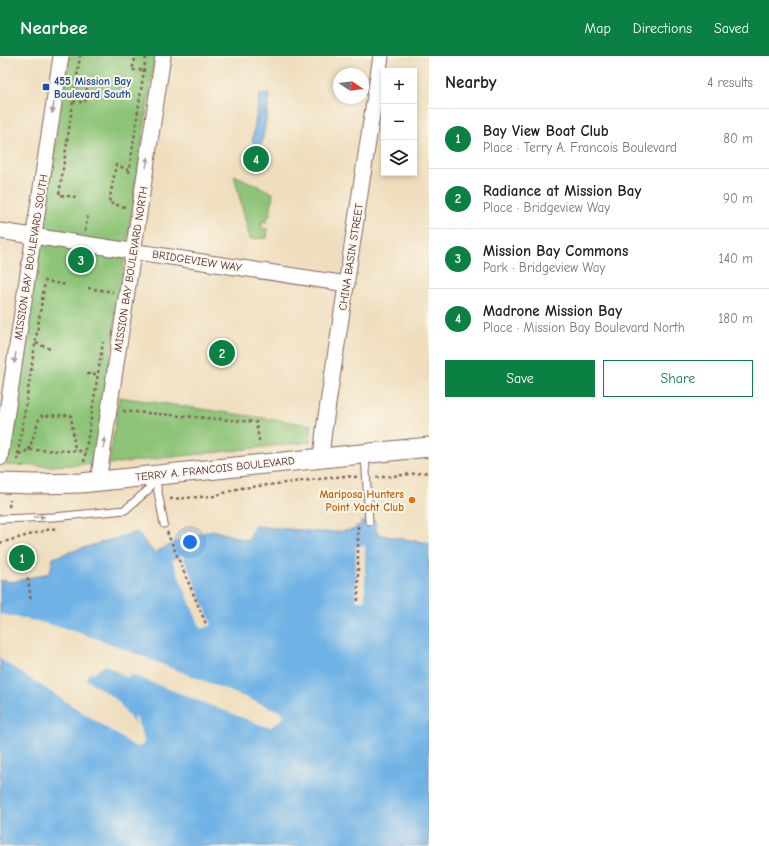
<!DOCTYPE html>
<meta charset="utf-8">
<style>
body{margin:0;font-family:"Comic Neue",sans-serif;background:#f2f2f2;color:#222}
.controls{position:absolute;right:12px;top:12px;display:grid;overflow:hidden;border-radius:0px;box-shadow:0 2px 6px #0003}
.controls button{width:36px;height:36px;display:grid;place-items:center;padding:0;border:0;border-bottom:1px solid #e0e0e0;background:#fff;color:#222;font:20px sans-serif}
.compass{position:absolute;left:333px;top:12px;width:36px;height:36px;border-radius:50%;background:#fff;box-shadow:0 2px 6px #0003;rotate:103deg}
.you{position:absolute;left:190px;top:486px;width:14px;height:14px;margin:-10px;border:3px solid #fff;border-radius:50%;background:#1a73e8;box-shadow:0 0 0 6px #1a73e833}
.badge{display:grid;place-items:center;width:26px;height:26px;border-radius:50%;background:#0b8043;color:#fff;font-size:13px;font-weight:700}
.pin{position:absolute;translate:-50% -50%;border:2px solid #fff;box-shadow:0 1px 4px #0006}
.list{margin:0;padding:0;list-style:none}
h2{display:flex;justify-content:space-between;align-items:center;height:52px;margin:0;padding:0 16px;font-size:17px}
h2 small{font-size:13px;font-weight:400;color:#767676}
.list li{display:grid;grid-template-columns:26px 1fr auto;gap:12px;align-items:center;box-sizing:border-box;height:60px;padding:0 16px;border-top:1px solid #e0e0e0}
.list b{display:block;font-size:15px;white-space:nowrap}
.list p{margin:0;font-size:13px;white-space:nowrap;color:#767676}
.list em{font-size:13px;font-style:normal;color:#767676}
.actions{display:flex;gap:8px;padding:12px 16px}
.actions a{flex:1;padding:9px 0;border:1px solid #0b8043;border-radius:0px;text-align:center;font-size:14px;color:#0b8043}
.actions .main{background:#0b8043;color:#fff}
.icon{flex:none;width:22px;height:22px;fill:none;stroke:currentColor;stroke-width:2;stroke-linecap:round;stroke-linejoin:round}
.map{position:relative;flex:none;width:429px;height:790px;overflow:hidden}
header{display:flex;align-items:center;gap:24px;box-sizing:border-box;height:56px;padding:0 20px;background:#0b8043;color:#fff}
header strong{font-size:19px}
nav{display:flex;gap:22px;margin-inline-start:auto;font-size:14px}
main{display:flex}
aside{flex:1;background:#fff}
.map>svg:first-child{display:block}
.green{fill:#8dc477;stroke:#6c7251}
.water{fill:#70b2e5;stroke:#5d6888}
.pier{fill:#efdebd}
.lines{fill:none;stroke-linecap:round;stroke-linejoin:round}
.service-casing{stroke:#84625e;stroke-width:9}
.minor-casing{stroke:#84625e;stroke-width:17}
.tertiary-casing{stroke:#84625e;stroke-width:21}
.path{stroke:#84625e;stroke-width:2.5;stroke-dasharray:3 3;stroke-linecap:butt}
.service{stroke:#fff;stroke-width:7}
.minor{stroke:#fff;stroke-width:15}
.tertiary{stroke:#fff;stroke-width:19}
.oneway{fill:#ae9aa0}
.transit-dot{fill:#1a4fb4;stroke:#fbf7ec;stroke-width:1.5}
.food-dot{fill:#e8710a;stroke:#fbf7ec;stroke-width:1.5}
.labels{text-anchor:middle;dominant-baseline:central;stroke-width:4;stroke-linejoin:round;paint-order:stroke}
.transit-label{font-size:11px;font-weight:bold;fill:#164399;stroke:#fbf7ec;text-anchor:start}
.street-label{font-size:11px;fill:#4a1f2b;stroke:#fbf7ec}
.food-label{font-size:11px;font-weight:bold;fill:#c56008;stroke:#fbf7ec;text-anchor:end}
</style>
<header>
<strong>Nearbee</strong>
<nav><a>Map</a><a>Directions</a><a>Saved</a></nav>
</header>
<main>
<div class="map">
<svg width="429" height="790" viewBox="0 0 429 790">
<rect width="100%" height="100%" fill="#fbf7ec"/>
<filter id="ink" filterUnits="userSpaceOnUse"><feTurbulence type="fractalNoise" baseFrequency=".025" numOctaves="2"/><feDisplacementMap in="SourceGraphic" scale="8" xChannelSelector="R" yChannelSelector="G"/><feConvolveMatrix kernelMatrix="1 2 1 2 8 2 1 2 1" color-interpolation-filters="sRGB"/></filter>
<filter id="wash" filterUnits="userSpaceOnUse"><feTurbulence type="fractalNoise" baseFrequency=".012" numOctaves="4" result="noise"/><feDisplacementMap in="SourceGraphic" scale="16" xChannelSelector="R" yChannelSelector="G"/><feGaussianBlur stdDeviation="0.9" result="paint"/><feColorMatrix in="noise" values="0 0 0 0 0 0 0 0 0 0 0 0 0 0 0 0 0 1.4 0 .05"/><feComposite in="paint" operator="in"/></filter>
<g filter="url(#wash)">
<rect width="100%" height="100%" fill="#efdebd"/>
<!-- green -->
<g class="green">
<polygon points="69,0 155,0 94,408 51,410 6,409"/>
<polygon points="234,119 273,137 270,160 268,159 267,166 262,165 262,171 264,173 268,173 267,182 250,183"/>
<polygon points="119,341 312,369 310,386 109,408"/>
</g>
<!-- water -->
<g class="water">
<polygon points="260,37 270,39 262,88 252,86"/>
<polygon points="375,465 376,475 380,478 385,480 429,487 429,790 0,790 0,524 12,526 50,517 53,502 76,494 137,476 154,497 172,488 212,474 249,485 254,470 321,476 338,476 356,473 356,470 361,470 361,466"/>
</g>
<!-- pier -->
<g class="pier">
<rect x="356" y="490" width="9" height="55"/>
<polygon points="183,500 212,569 201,573 172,504"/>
<polygon points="0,558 41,566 74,575 106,586 282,656 282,657 285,659 278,666 271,671 264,670 127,617 130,619 128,622 105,609 103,611 97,615 88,618 86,623 117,644 135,669 133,661 136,660 143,681 144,686 142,690 136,691 0,603"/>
</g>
</g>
<g filter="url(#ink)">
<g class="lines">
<!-- service casing -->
<g class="service-casing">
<g id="service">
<polyline points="365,398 369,465"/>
<polyline points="155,420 164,468"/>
<polyline points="0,463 54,461 125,454 148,434 154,422"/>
</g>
</g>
<!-- minor casing -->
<g class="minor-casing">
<g id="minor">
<polyline points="0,175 347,228"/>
<polyline points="0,402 61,0"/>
<polyline points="321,402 324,374 381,0"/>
<polyline points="98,426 163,0"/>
</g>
</g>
<!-- tertiary casing -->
<g class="tertiary-casing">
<polyline id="tertiary" points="0,427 35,428 81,427 429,391"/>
</g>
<!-- path -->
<g class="path">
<polyline points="135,3 132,14 144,14"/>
<polyline points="73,46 85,46 87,32"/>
<polyline points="129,117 146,0"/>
<polyline points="76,141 59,139 80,0"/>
<polyline points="125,151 109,147 116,109 129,114"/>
<polyline points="85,175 88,158"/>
<polyline points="80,211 81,202"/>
<polyline points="88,232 113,236"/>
<polyline points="36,287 50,293"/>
<polyline points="87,318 98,318"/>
<polyline points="123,355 256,366 259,384 259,380"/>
<polyline points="29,394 40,360 71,359 75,395"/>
<polyline points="19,398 29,394 85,395"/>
<polyline points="17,404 45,225 67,229"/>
<polyline points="84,406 103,286"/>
<polyline points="376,421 384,421 429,416"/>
<polyline points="170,443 214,440 240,432 251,431 345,420 357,421"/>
<polyline points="9,451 10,444"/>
<polyline points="167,476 206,568"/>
<polyline points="0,487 47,474 58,472"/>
<polyline points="28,522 31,546"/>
<polyline points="358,545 358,467"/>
</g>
<!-- service -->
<use href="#service" class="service"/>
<!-- minor -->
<use href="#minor" class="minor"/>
<!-- tertiary -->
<use href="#tertiary" class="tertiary"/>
</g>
<!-- one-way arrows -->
<defs><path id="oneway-solid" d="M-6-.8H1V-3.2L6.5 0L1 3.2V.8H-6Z"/></defs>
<g class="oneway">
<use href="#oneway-solid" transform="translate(53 52) rotate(99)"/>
<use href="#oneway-solid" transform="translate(147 106) rotate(-81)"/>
<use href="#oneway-solid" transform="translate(15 302) rotate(99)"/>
<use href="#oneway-solid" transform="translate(104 387) rotate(-81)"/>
<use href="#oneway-solid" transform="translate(39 461) rotate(-2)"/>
</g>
</g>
<!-- markers -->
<rect class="transit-dot" x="42" y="27" width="8" height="8" rx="2"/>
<circle class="food-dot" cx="412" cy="444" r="4"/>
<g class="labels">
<!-- transit labels -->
<g class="transit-label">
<text x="54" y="25">455 Mission Bay<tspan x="54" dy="13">Boulevard South</tspan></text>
</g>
<!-- street labels -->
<g class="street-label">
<text transform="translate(31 201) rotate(-81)">MISSION BAY BOULEVARD SOUTH</text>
<text transform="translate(351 201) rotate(-81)">CHINA BASIN STREET</text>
<text transform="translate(197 205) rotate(9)">BRIDGEVIEW WAY</text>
<text transform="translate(131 213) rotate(-81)">MISSION BAY BOULEVARD NORTH</text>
<text transform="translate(215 413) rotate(-6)">TERRY A. FRANCOIS BOULEVARD</text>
</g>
<!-- food labels -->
<g class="food-label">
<text x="404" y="438">Mariposa Hunters<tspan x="404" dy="13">Point Yacht Club</tspan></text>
</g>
</g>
</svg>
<div class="controls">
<button>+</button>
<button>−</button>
<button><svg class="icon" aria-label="layers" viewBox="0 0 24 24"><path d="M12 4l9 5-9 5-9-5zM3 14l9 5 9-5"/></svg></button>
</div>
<svg class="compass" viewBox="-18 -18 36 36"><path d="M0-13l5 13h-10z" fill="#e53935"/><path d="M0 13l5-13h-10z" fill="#767676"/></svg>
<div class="you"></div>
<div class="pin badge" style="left:22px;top:502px">1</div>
<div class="pin badge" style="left:222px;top:297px">2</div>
<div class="pin badge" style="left:81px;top:204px">3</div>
<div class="pin badge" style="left:256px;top:103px">4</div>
</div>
<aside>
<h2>Nearby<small>4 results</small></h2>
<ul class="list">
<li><span class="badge">1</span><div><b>Bay View Boat Club</b><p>Place · Terry A. Francois Boulevard</p></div><em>80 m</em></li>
<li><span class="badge">2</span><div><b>Radiance at Mission Bay</b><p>Place · Bridgeview Way</p></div><em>90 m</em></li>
<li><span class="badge">3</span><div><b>Mission Bay Commons</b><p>Park · Bridgeview Way</p></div><em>140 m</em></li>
<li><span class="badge">4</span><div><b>Madrone Mission Bay</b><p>Place · Mission Bay Boulevard North</p></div><em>180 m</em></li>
</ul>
<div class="actions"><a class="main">Save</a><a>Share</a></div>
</aside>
</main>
